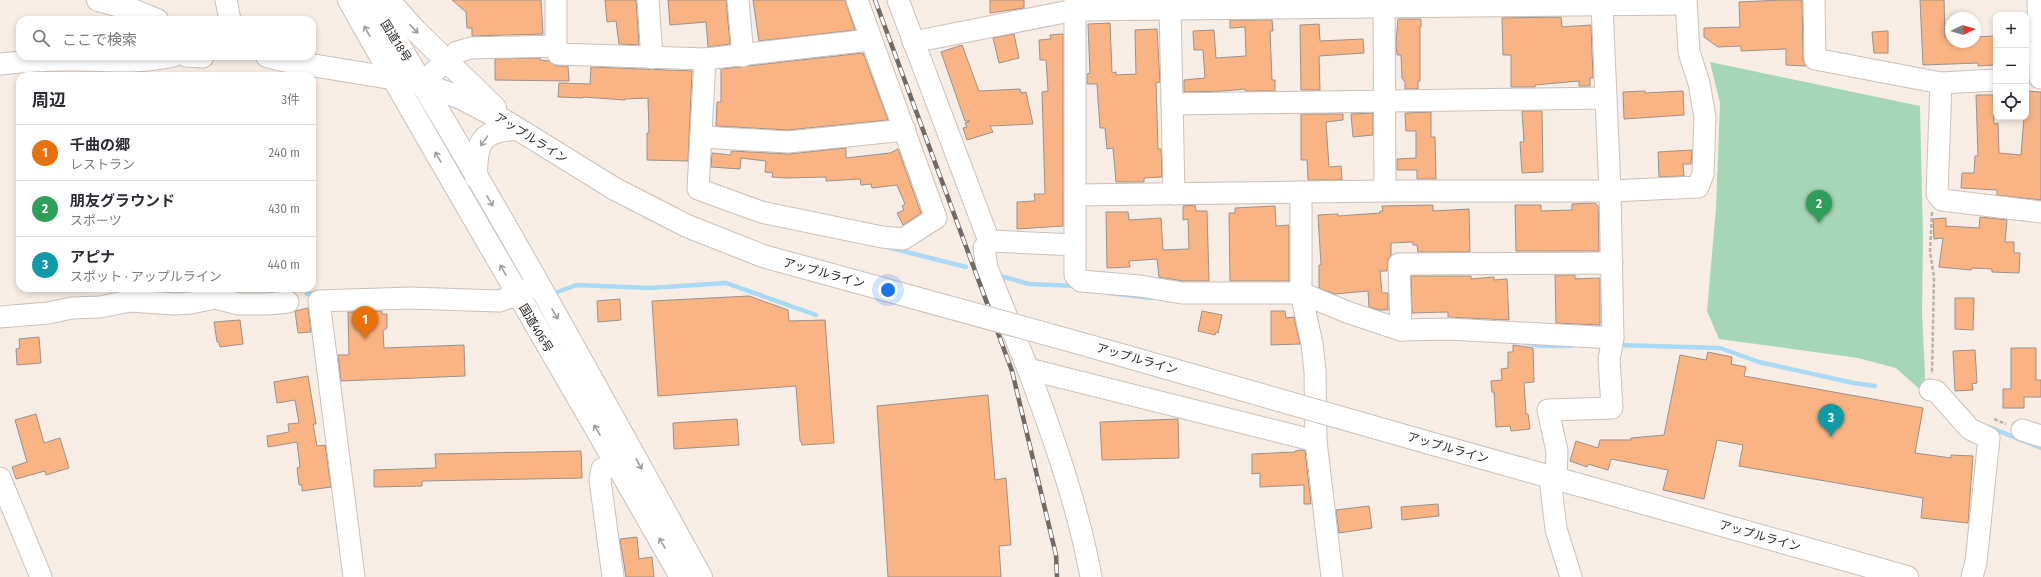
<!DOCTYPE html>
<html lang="ja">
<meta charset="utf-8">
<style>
body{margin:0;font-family:"Fira Sans Condensed","Noto Sans JP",sans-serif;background:#f2f2f3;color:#2b2b33}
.controls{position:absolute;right:12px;top:12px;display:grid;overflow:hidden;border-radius:8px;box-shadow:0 2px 6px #0003}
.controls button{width:36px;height:36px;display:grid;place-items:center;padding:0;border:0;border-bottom:1px solid #e1e1e2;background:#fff;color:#2b2b33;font:20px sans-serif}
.compass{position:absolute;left:1945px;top:12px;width:36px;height:36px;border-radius:50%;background:#fff;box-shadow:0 2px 6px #0003;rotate:86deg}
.you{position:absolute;left:888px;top:290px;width:14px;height:14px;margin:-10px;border:3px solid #fff;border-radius:50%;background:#1a73e8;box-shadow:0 0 0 6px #1a73e833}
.badge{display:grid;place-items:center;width:26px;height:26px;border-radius:50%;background:#ce4422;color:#fff;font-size:13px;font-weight:700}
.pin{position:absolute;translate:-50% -33px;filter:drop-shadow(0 1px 2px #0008)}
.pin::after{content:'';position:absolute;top:21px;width:14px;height:12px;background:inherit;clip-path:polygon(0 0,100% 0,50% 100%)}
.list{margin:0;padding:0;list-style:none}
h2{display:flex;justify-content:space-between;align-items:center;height:52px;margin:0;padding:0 16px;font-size:17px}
h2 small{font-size:13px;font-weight:400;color:#7c7c81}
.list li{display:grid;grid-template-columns:26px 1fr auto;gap:12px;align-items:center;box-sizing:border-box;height:56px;padding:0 16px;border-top:1px solid #e1e1e2}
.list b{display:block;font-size:15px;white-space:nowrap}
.list p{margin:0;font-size:13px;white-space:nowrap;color:#7c7c81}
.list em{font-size:13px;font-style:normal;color:#7c7c81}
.icon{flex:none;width:22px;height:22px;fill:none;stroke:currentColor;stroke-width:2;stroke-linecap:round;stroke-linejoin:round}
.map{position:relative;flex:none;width:2041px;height:577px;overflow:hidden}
.search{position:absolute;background:#fff;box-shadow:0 2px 6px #0003;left:16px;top:16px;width:300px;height:44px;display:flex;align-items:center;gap:10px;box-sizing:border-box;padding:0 14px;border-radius:12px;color:#7c7c81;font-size:15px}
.panel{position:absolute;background:#fff;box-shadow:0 2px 6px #0003;left:16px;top:72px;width:300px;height:220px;border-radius:12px}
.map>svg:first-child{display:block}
.green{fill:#a5d6b5}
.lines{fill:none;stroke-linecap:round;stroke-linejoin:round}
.stream{stroke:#aad9f4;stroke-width:4.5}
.building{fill:#fab483;stroke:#9c9189}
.minor-casing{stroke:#ccc1b9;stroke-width:23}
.highway-casing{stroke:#ccc1b9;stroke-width:24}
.path{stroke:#b9b0a9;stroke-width:2.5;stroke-dasharray:4 2;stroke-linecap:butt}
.minor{stroke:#fff;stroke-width:21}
.highway{stroke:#fff;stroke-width:22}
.rail-casing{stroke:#706965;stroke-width:4.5}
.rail{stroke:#fff;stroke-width:3;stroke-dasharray:9;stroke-linecap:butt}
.highway-bridge-casing{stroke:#ccc1b9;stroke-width:24;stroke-linecap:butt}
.highway-bridge{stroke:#fff;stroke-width:22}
.oneway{stroke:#a09e9c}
.labels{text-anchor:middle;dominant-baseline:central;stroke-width:4;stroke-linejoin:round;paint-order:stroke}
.street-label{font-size:12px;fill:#2b2724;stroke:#fff}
</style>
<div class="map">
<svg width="2041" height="577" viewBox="0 0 2041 577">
<rect width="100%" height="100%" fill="#f8ede5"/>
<!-- green -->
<polygon class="green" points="1710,62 1920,106 1923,238 1922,313 1926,395 1896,368 1858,358 1719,339 1707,311 1716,208 1720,103"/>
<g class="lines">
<!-- stream -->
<g class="stream">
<polyline points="891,248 966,267"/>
<polyline points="997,275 1029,284 1076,286"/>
<polyline points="557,292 577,285 650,288 726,283 816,315"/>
<polyline points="1109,293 1151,298"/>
<polyline points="307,294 317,293"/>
<polyline points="1526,343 1540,346 1572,346"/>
<polyline points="1618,345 1720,348 1759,362 1854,383 1875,386"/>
<polyline points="1989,427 2041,448"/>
</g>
</g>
<!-- building -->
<g class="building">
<polygon points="452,0 541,0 543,34 472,36 472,28 467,28 466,12"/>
<polygon points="605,0 636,0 639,45 619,44 616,21 607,22"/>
<polygon points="668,0 726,0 730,44 708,47 706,22 670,25"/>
<polygon points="753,0 845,0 855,30 759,41"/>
<polygon points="990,0 1024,0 1024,8 990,13"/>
<polygon points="1782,0 1802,0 1803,59 1806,66 1786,65 1786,49 1741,51 1741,46 1718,47 1704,37 1704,28 1740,27 1739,2"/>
<polygon points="1920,0 1944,0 1945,37 1951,37 1951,42 1975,42 1975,37 1994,36 1995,65 1978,66 1978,63 1923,65"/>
<polygon points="1561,17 1562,27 1591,25 1593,78 1590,78 1590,86 1579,86 1579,81 1535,85 1535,87 1511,87 1511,55 1503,55 1502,18"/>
<polygon points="1398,19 1421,19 1421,27 1420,27 1420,81 1418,81 1418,89 1405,89 1405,82 1402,78 1401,55 1397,55 1396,43"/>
<polygon points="1230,20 1272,20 1273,31 1270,31 1272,80 1275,80 1275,91 1246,91 1245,89 1223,91 1184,92 1184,80 1205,78 1203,50 1194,50 1193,31 1214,30 1216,58 1246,56 1245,27 1230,28"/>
<polygon points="1110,23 1112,73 1116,72 1116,75 1136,74 1135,30 1157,29 1160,82 1156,83 1157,115 1158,149 1161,149 1162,177 1144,178 1144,182 1116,182 1113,148 1107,149 1105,128 1100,128 1097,84 1087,84 1087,74 1090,73 1088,24"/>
<polygon points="1319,24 1320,41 1363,39 1364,53 1319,56 1320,90 1301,90 1300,25"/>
<polygon points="1888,31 1888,53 1874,53 1872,32"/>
<polygon points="1014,34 1019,58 999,63 993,38"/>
<polygon points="1063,34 1063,226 1017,229 1017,202 1035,201 1034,194 1045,194 1042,92 1048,91 1046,60 1040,60 1039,40 1051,39 1050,35"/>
<polygon points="962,45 979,91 1020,89 1021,93 1026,92 1033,124 990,126 993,132 967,140 963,128 967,127 965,123 970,121 965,121 941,52"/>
<polygon points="863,53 888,120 788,130 716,126 717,102 721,102 721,69"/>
<polygon points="540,58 540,60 549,61 557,66 568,66 569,81 495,80 495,59"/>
<polygon points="591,67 692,71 688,161 647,160 647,133 649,133 648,98 625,99 625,100 583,97 583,98 558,97 559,83 590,84"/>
<polygon points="1645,91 1645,93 1683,91 1684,115 1624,119 1623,92"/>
<polygon points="2026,91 2041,92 2041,200 1997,195 1997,190 1961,188 1962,173 1974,173 1975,156 1978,156 1976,95 1993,95 1994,124 1998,123 1999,153 2021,155 2024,117 2026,117"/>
<polygon points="1522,111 1542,111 1543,172 1522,173 1520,142 1524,142"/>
<polygon points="1431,112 1431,137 1435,137 1436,179 1417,179 1417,170 1397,170 1397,159 1416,158 1416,131 1406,131 1405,113"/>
<polygon points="1373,113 1373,135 1353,137 1351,114"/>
<polygon points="1301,114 1343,114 1343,120 1326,122 1329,167 1341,166 1342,180 1308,180 1307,160 1301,160"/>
<polygon points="846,148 846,158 890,153 898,149 921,213 903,225 897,213 904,210 902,206 905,204 897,185 872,188 871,184 861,185 860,179 826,181 826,177 786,178 772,177 773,173 765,172 766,161 741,158 740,169 711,167 712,153 731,155 731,151 789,154"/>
<polygon points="1692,150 1691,164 1683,164 1684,176 1659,177 1658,152"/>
<polygon points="1595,203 1598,206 1599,251 1516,251 1515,205 1541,205 1541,211 1572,210 1572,204"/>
<polygon points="1195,205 1196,211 1207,211 1209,281 1183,281 1159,277 1157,259 1129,261 1130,267 1107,268 1106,212 1128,212 1129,220 1161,218 1163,250 1189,249 1188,219 1183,220 1183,206"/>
<polygon points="1433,205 1433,211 1469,209 1470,252 1418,252 1417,245 1413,245 1413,242 1391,243 1391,255 1388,259 1387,271 1380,271 1382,293 1388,293 1388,310 1380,310 1369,307 1368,291 1335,294 1319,288 1319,265 1321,265 1318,215 1338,214 1338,216 1380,213 1380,211 1383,211 1382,206"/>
<polygon points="1275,206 1276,226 1289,225 1289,281 1230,281 1229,213 1235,213 1235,208"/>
<polygon points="1980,217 2007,220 2005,242 2014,242 2014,253 2020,253 2019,273 1992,272 1992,269 1972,268 1971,270 1939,267 1943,238 1934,239 1933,219 1946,218 1946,226 1979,228"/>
<polygon points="1555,275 1575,275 1575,279 1600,278 1600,325 1556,323"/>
<polygon points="1411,276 1471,276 1471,279 1494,277 1494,280 1507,279 1509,320 1448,317 1448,312 1412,313"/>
<polygon points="749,296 788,310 789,321 825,320 834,443 802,445 801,441 800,441 796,386 658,396 652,301"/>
<polygon points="1955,298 1974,298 1973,330 1955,329"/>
<polygon points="620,299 621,320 598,322 597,301"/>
<polygon points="308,308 311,332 298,333 295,311"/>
<polygon points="382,311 382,314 387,314 387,328 383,331 384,348 464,345 465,376 341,381 338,355 349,355 348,312"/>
<polygon points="1202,311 1222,315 1218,333 1216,332 1215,335 1198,331"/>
<polygon points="1271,311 1285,311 1286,318 1294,317 1300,344 1271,345"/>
<polygon points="240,320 243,344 220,347 219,342 217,342 214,322"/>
<polygon points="39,337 41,363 17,365 16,349 20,348 19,339"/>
<polygon points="1513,345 1533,348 1534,382 1524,383 1526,414 1528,414 1530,429 1511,431 1510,426 1496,427 1494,392 1492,392 1491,381 1502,380 1501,369 1508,368 1508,352 1513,352"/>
<polygon points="2011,348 2036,348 2036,380 2041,380 2041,397 2024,397 2024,408 2003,408 2003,389 2011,389"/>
<polygon points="1975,350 1977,383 1972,384 1973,390 1955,391 1953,351"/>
<polygon points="1708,352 1732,357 1731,364 1746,367 1744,376 1923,408 1915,453 1951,458 1951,455 1973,456 1968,523 1921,518 1923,498 1739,466 1743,445 1717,440 1704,499 1663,490 1668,470 1611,459 1608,470 1588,464 1587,467 1570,461 1576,441 1598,448 1600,440 1631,440 1631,438 1664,435 1680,355 1706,360"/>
<polygon points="308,376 316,424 313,424 317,446 325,445 331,487 302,491 302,485 299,485 297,468 300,467 297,442 268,447 267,436 289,432 288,424 299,423 295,400 277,403 274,382"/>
<polygon points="988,395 995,480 1006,478 1011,545 999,546 1001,577 888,577 877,406"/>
<polygon points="36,414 44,443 60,438 69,468 46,475 45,471 16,479 12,467 27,462 15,420"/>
<polygon points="737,419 739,445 674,449 673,423"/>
<polygon points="1178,419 1179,458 1102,460 1100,422"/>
<polygon points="1302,450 1305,451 1311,504 1304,504 1304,485 1260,487 1260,473 1252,474 1252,454 1295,452 1295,451"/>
<polygon points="581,451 582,478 422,481 422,486 374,487 374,470 436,468 435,454"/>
<polygon points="1438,504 1439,516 1402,520 1401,507"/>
<polygon points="1369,506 1372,528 1339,533 1336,510"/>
<polygon points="637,537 639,559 652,557 654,577 626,577 620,539"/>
</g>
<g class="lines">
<!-- minor casing -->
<g class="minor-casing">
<g id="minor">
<polyline points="226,0 230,20"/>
<polyline points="648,0 652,58"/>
<polyline points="738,0 743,56"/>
<polyline points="857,0 936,218 903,239 882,237 761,212 698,189 705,59 870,40"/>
<polyline points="898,0 989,241"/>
<polyline points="1075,0 1075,275 1081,281 1140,286 1182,293 1301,293 1347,312 1401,330 1450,329 1613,338"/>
<polyline points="1384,0 1385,191"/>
<polyline points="1814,0 1815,59 1941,83 1996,80"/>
<polyline points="2038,0 2040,78"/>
<polyline points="1170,9 1174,194"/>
<polyline points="913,42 1075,10 1686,4"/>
<polyline points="556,46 558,54 705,59"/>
<polyline points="186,56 203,57"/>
<path d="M0,64C25,61 49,60 74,60C110,60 137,64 173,56"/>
<polyline points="421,83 457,52 471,48 556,46 556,0"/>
<polyline points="1941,83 1937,194 1942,200 2041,212"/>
<polyline points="1172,104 1606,98"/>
<polyline points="701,137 788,142 905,130"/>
<polyline points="1301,192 1301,293 1312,344 1315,371 1316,441 1332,577"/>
<polyline points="1075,195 1385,191 1610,191 1698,187 1703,174 1705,117 1699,83 1689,52 1686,0"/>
<polyline points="989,241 984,248 987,268 1028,369 1316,441"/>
<polyline points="989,241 1075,245"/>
<polyline points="0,317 48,313 72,308 100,307 130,301 174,304 191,303 215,298 239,304 268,304 288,302"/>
<polyline points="1401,330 1399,264 1612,263"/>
<path d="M1028,369C1053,436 1078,506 1091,577"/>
<polyline points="1930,390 1936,391 1970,429 1989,438 1976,562 1972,577"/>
<polyline points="2022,430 2041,436"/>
<polyline points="0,478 41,577"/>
<polyline points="1550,478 1556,529 1571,577"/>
<polyline points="1556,479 1557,451 1548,410 1612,408 1609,359 1613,338 1610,191 1602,5"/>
<polyline points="354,577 319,301 410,298 499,301 517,295 534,286"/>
<polyline points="613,577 600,480 602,469 615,461"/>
</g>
</g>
<!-- highway casing -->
<g class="highway-casing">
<g id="highway">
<polyline points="98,0 127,8 157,20"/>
<path d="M349,0C458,194 572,384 681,577"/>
<path d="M371,0C488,188 594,383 701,577"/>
<polyline points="388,0 416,31 495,108"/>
<polyline points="267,56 287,61 421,83 461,98 505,121 615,189"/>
<path d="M476,177C476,142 481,130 517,129"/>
<polyline points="1426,442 1907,577"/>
</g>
</g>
<!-- path -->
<g class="path">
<polyline points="1932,212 1930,252 1934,277 1932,374"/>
<polyline points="1994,419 2006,424"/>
</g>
<!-- minor -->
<use href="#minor" class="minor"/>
<!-- highway -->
<use href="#highway" class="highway"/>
<!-- rail casing -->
<g class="rail-casing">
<polyline id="rail" points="875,0 1012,371 1056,555 1057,577"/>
</g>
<!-- rail -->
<use href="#rail" class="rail"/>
<!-- highway-bridge casing -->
<g class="highway-bridge-casing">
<polyline id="highway-bridge" points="615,189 687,226 763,256 1079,343 1426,442"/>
</g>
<!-- highway-bridge -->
<use href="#highway-bridge" class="highway-bridge"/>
</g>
<!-- one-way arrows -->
<defs><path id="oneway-shaft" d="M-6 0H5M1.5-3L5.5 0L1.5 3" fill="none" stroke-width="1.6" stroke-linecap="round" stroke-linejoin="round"/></defs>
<g class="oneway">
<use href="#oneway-shaft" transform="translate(414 29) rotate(47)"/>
<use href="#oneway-shaft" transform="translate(367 31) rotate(-119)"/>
<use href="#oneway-shaft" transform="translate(484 141) rotate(126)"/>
<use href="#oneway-shaft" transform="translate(438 157) rotate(-120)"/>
<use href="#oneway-shaft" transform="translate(490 201) rotate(60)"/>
<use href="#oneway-shaft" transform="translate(503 270) rotate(-120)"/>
<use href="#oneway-shaft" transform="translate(555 314) rotate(60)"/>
<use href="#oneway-shaft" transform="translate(597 430) rotate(-121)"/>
<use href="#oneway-shaft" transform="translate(639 464) rotate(61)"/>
<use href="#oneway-shaft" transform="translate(662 543) rotate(-120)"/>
</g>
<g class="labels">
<!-- street labels -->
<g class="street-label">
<text transform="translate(396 41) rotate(58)">国道18号</text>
<text transform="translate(531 138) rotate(32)">アップルライン</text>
<text transform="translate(824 273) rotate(15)">アップルライン</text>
<text transform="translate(536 328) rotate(59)">国道406号</text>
<text transform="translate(1137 359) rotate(16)">アップルライン</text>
<text transform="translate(1448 448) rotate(16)">アップルライン</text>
<text transform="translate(1760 536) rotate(16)">アップルライン</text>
</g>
</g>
</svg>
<div class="controls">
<button>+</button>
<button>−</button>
<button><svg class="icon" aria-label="locate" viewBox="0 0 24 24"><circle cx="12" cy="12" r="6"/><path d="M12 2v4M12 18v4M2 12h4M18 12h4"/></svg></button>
</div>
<svg class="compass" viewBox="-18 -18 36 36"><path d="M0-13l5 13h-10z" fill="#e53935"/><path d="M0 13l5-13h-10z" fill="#7c7c81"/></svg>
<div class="you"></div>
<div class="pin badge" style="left:365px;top:339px;background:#e8710a">1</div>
<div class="pin badge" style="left:1819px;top:223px;background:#2e9e5b">2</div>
<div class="pin badge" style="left:1831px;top:437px;background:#0f9aa8">3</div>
<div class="search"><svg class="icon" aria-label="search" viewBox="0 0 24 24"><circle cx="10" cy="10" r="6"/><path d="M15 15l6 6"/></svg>ここで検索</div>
<section class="panel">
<h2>周辺<small>3件</small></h2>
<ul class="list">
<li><span class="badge" style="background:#e8710a">1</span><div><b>千曲の郷</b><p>レストラン</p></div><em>240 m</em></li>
<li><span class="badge" style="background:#2e9e5b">2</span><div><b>朋友グラウンド</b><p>スポーツ</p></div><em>430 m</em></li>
<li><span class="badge" style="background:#0f9aa8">3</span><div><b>アピナ</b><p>スポット · アップルライン</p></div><em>440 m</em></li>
</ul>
</section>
</div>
